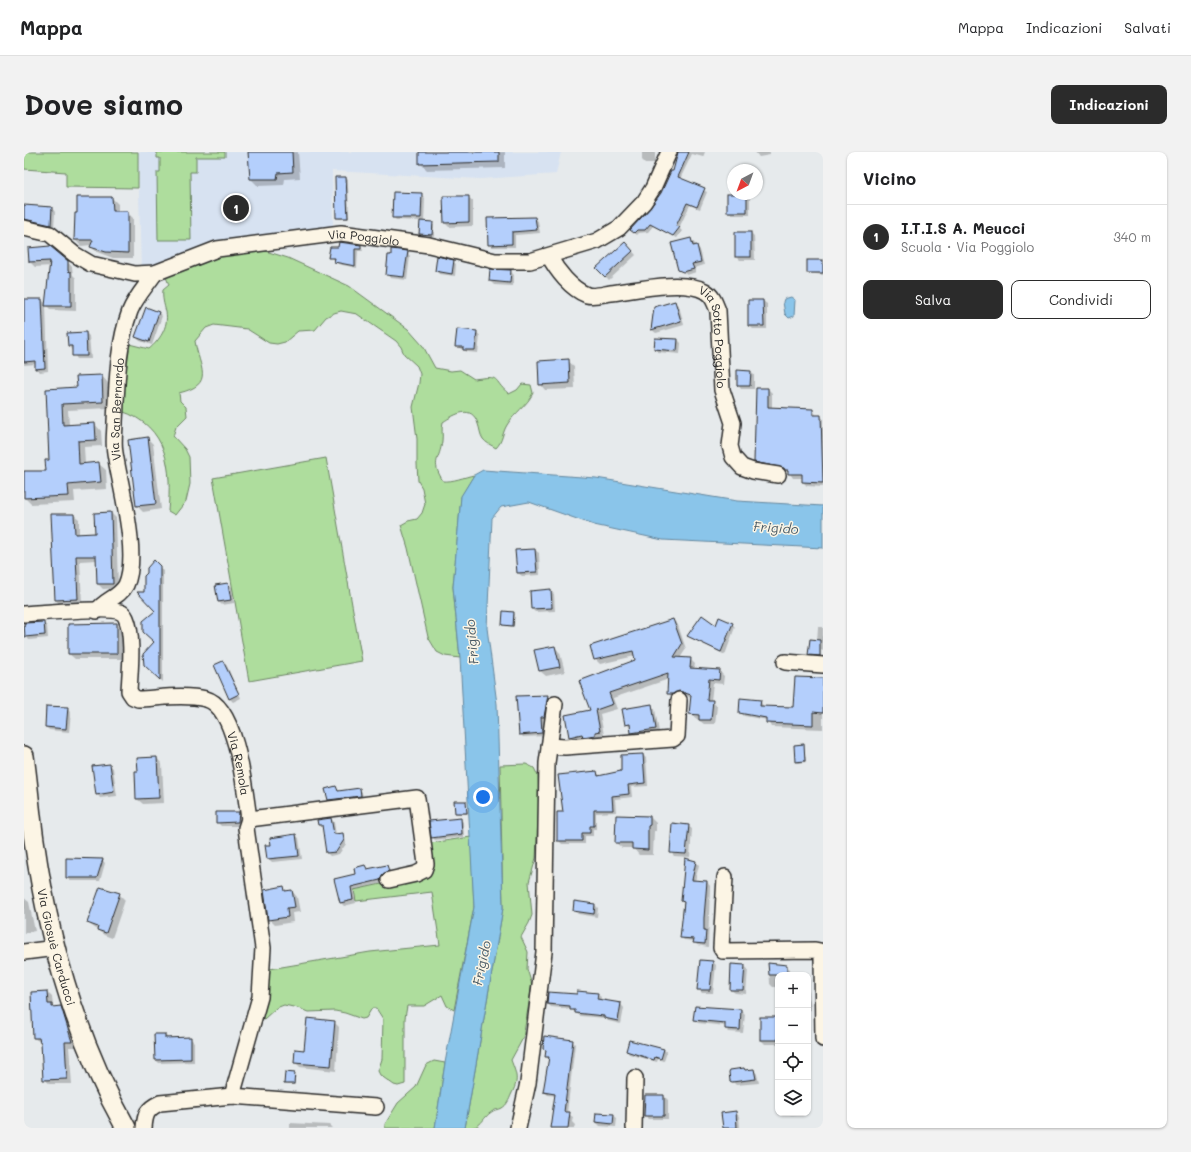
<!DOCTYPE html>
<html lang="it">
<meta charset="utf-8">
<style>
body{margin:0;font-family:Mali,sans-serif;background:#f2f2f2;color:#202124}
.controls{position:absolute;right:12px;bottom:12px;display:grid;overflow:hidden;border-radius:8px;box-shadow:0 1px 3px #0004}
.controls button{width:36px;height:36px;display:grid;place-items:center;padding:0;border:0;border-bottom:1px solid #e0e0e0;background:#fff;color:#202124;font:20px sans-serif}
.compass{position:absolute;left:703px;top:12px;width:36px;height:36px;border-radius:50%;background:#fff;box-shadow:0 1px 3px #0004;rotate:221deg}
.you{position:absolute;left:459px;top:645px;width:14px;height:14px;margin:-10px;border:3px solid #fff;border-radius:50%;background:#1a73e8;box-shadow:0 0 0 6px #1a73e833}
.badge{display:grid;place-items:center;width:26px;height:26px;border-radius:50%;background:#2b2b2b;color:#fff;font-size:13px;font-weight:700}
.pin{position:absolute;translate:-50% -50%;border:2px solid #fff;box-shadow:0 1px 4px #0006}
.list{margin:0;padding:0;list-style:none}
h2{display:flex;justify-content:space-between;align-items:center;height:52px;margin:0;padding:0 16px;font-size:17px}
h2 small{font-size:13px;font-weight:400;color:#757577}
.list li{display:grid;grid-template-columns:26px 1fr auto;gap:12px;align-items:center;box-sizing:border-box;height:64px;padding:0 16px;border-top:1px solid #e0e0e0}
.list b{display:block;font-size:15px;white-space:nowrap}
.list p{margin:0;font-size:13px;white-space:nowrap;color:#757577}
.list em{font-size:13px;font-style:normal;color:#757577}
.actions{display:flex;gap:8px;padding:12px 16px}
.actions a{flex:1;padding:9px 0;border:1px solid #2b2b2b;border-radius:8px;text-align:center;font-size:14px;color:#2b2b2b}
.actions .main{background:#2b2b2b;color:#fff}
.icon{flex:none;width:22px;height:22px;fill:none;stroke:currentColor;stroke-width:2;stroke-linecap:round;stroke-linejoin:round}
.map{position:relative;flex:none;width:799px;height:976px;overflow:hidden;border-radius:8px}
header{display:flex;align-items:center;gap:24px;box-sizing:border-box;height:56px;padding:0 20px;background:#fff;border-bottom:1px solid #e0e0e0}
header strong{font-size:19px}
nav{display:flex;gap:22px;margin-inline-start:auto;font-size:14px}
.intro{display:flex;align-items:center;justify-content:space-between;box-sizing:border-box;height:96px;padding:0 24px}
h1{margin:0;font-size:28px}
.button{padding:10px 18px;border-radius:8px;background:#2b2b2b;color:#fff;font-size:14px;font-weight:700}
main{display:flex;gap:24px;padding:0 24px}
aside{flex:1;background:#fff;border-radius:8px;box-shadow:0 1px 3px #0004}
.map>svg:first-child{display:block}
.built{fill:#d7e2f1}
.green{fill:#aedd9d;stroke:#6c8464}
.water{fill:#8ac5ea;stroke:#64879e}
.shadow{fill:#0003}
.building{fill:#b4cffc;stroke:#2b2b2b}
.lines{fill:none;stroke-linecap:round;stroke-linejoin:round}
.minor-casing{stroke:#2b2b2b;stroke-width:18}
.major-casing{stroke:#2b2b2b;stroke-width:22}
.minor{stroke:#fcf5e5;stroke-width:15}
.major{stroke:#fcf5e5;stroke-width:19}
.labels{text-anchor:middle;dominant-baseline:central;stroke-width:3;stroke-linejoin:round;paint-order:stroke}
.street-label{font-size:12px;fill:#2b2b2b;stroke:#fcf5e5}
.water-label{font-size:13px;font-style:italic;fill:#485964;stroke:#fcf5e5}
</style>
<header>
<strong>Mappa</strong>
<nav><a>Mappa</a><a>Indicazioni</a><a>Salvati</a></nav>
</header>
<div class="intro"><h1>Dove siamo</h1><a class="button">Indicazioni</a></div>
<main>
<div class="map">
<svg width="799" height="976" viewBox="0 0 799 976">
<rect width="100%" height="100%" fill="#e6eaec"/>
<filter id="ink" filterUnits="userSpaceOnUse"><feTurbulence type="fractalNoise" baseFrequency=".025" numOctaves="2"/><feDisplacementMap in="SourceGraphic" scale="8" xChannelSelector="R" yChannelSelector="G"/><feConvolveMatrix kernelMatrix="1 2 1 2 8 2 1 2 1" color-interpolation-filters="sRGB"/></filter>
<g filter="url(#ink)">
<!-- built -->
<polygon class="built" points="114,0 537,0 532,22 456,27 308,19 309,76 117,120"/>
<!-- green -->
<g class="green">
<polygon points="0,0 114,0 114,36 42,35 42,20 0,17"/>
<polygon points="133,0 201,0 201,5 172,5 172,20 166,20 167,88 134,88 133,20 136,20 136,6 133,6"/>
<path d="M238,98L264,106L325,134L384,177L399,194L411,216L427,219L436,218L450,227C479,223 467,227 485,242L493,238L498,232L507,233L509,241C503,254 490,261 483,273C478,281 479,289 472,296C467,293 462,291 459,287C456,283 456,277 454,272C448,252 431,262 419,270C417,277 419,282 418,289C416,309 406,308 419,329C429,330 440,325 450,323L437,345L429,435L436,506L421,504L413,500L404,485L384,396L377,373L384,369L393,367L398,361L401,352L398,336L394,329L393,312V287L389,255L395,231L396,222L393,214L380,202L377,195L372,189L333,162L317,159L310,161L302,165L291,178L274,179L261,190L253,192L245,191L223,177L190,173L182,176L171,189C175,216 192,232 155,241L156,249L162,255L163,264L152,275L149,284L161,297L165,305L166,332L162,349L151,363L144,359C148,317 144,274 97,259L101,191L125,197C135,189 145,175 142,160C140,152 138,146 139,138L145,133L141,122L187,103Z"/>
<polygon points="302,306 338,509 225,529 189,326"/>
<path d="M502,612L510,616L514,624L515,646L512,706L505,730L508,763L505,771L497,785L504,800L503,817L508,833L499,886L487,908C493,924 495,928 487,943C485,948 483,953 478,956C475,958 472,957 469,959C456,967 460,976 441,976L479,756L476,613Z"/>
<polygon points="447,685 450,755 430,858 423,854 418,843 400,854 383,854 381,866 381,932 374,934 370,933 356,923 354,919 358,907 359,867 352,856 348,856 342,866 338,867 321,861 311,859 284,860 274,856 260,853 252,856 240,867 234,864 240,818 346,800 416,793 408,740 332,749 330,738 403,722 404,694 407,691"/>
<polygon points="410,909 421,911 411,976 361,976 361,972 374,951 392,935 402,913"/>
</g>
<!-- water -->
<g class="water">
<polygon points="767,145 771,148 770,164 765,166 761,162 759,150 760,147"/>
<polygon points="459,318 572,326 713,349 799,354 799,396 639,388 570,373 505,350 477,355 468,366 463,476 473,552 479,756 441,976 411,976 421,911 450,755 436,506 429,435 437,344 450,323"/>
</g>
<!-- shadow -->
<g class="shadow">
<polygon points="225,0 274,0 276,26 261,27 260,33 234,34 227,27"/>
<polygon points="396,0 481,0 481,16 403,18 396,11"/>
<polygon points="618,0 631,0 631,11 621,11 618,8"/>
<polygon points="655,0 681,0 679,5 668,2 656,27 683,40 676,57 666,53 655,76 658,79 653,86 629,74 624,80 615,81 613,83 607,78 628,56 650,21"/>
<polygon points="731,0 746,0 746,3 735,5"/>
<polygon points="322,26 324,28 325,67 315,67 313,66"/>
<polygon points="397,42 401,46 400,71 410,73 410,84 396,82 397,69 372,68 369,65"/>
<polygon points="723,42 726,46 726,63 708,63 704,60"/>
<polygon points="444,45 449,49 449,74 425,75 421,71"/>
<polygon points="88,46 94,52 94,60 103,60 109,66 109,106 89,106 73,100 67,95 68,93 57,94 51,88 52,62"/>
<polygon points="0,54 28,56 31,60 30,76 0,72"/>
<polygon points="511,66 514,69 516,81 491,83 491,95 468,95 465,92"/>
<polygon points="727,81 730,84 731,108 716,108 712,104"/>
<polygon points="667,87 676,98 680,113 671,116 672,120 663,123 655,117"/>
<polygon points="601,91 612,103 585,128 574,116"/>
<polygon points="337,94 339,99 334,99 333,116 314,112 311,108 305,105"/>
<polygon points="6,97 43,109 48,115 49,123 52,126 52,159 27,158 22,153 24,219 16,220 12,216 12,212 0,213 0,148 18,148 22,152 27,114 11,115 6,110"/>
<polygon points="383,100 386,104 383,128 366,126 363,122"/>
<polygon points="429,109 432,112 431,124 415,122 412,119"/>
<polygon points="799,109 799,123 784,121"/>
<polygon points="486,119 490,123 489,134 470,133 466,129"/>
<polygon points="725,149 739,149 743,152 743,177 729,177 725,174"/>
<polygon points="651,151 655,154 660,173 632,181 628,178 630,156"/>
<polygon points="135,161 138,164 128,193 116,189 112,185"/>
<polygon points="453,180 456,184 454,201 443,200 432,194"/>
<polygon points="62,181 65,184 67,207 53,207 45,194"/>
<polygon points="654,188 657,191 656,202 634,200 631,196"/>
<polygon points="544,209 550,214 551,237 521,238 516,232"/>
<polygon points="726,220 730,223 730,237 717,237 714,233"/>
<polygon points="78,224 84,231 85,256 44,258 45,273 71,272 77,279 78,294 60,295 61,312 75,312 82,318 83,337 50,339 51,350 7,352 1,346 23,319 26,309 23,238 54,236"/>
<polygon points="744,237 748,241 748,256 789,258 793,264 799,266 799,335 783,334 779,330 779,326 769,326 764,319 736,314 731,309"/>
<polygon points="123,286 129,292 137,357 119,360 113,354 105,289"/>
<polygon points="87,361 92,366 94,436 79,437 74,432 73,408 56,409 58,452 36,453 32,448 50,363 55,367 55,383 72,382 71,362"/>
<polygon points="511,398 515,401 516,423 498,424 494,421"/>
<polygon points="130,409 139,419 139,530 121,512 131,490 133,459 124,421"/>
<polygon points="204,432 208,435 210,451 198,453 195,450"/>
<polygon points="526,438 530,442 531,459 511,460 508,457"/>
<polygon points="489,461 491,462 490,475 481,474 479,473"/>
<polygon points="649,468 654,473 662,497 656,506 666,507 671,512 670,517 695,519 700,524 699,532 689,531 687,549 693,554 691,572 680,572 666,562 668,546 660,543 649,546 644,541 645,527 589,546 593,557 576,562 580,583 575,584 575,587 551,589 546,584 613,509 611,504 576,512 571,507"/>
<polygon points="19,471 23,474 24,486 5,488 2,484"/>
<polygon points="93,472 98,478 98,507 51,507 45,502"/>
<polygon points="708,472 711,475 701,503 664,484 692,474"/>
<polygon points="794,475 799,475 799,499 797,498 797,505 785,502 793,489"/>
<polygon points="531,495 536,501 541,520 522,524 516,519"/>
<polygon points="199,510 203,514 217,546 209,550 205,546"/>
<polygon points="799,526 799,577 747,575 743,568 720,564 716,560 736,549 740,555 770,556"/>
<polygon points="523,544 526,547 523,567 520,567 521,584 499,585 496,582"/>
<polygon points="627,554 631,557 635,580 612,584 608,580 607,575 602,572"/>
<polygon points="43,556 47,560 45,580 25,578 22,575"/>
<polygon points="780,593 782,610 774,611 772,610"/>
<polygon points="619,603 622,606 624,634 607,635 608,645 591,647 592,660 572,661 572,677 569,677 569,684 561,684 561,692 538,692 534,688 540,661 573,620 576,624 598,620"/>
<polygon points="133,606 138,612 140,651 119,652 113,647 115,620"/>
<polygon points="86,613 89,616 93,644 76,646 73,642"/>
<polygon points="312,635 315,640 335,637 338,640 339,647 307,651 304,648"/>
<polygon points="442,650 444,662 433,662 432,661"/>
<polygon points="215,661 218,665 218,674 197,674 193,670"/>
<polygon points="593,664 626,665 632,671 632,679 630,679 629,703 615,703 609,696 598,696 592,691"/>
<polygon points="307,667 310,670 312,683 318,682 321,685 322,692 315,702 306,704 303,701 299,676 295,673"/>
<polygon points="436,667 439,670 440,685 411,688 408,685"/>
<polygon points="664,674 668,677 666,705 650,704 647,700"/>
<polygon points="272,683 275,686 278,707 248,710 244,706 248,694"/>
<polygon points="78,708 81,711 76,729 46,729 43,726"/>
<polygon points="662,708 672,710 675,713 671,729 683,730 686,734 684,795 673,793 670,789 660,788 657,785"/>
<polygon points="341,714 344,717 363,714 367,722 359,731 329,738 332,751 320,754 317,751 332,723"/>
<polygon points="260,736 264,740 268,739 273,745 276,760 268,761 269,770 251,773 245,767"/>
<polygon points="95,742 101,748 88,786 80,783 64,771"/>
<polygon points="0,746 5,750 11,779 0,781"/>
<polygon points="571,753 574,756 573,765 554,762 550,759"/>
<polygon points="689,810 692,813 689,841 678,841 674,837"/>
<polygon points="745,812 762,814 766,817 767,823 754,823 754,835 749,835 746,832"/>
<polygon points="720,814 724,817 722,842 711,841 707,838"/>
<polygon points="784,839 785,840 787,858 784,859"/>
<polygon points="23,840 28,845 29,854 31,856 36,855 42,861 53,895 45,895 48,932 26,932 20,927 17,891 10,886 8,841"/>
<polygon points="573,842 577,845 576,849 597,852 600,856 597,872 584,869 581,866 556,864 547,857 527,855 524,852 554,843"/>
<polygon points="672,855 717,858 721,862 719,881 705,880 702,877 702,874 674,871 670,868"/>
<polygon points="737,866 754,866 754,892 741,892 737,888"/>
<polygon points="310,870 315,875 312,919 276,915 271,910"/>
<polygon points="141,883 145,887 166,886 170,890 170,910 135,911 132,908"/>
<polygon points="548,889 551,892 543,961 549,965 548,970 551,973 550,976 527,976 532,944 524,943 520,940 525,908 522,904 522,900 520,897"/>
<polygon points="640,898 643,900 640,909 634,907 633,910 605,902 603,899"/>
<polygon points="730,918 733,922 735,931 712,933 707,928 722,919"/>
<polygon points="270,922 271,933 263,933 261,931"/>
<polygon points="622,944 640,944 644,948 644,967 625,967 621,963"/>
<polygon points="711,960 715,964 716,976 700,976"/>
<polygon points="765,961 782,961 767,963"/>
<polygon points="589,963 593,966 592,975 576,974 572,970"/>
<polygon points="266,971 305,973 308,976 266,976"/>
</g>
<!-- building -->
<g class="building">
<polygon points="224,0 268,0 269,20 254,21 253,27 226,27"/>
<polygon points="395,0 475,0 475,10 395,12"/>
<polygon points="654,0 665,0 654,25 681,36 673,55 663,51 652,74 656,75 649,84 626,72 621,78 613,78 610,81 606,78 626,56 637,41 647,19 649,19"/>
<polygon points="311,25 322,25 324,66 312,66"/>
<polygon points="369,40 398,41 397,66 368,66"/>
<rect x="703" y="42" width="20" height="18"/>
<polygon points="419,44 445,44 445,70 420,71"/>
<polygon points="53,45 88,45 89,59 104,59 104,101 82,100 66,95 69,88 50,88 51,61 53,61"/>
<polygon points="0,53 28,55 27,73 0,67"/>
<polygon points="511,65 513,78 488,80 488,92 464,93 463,66"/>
<polygon points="396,69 409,70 408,83 395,82"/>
<rect x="711" y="80" width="16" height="25"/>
<polygon points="667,86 669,94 673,93 677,110 668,112 670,117 659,120 654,118 647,91"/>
<polygon points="315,90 337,93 337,97 331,97 331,114 310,110 311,106 304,106 306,95 314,95"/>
<polygon points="601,90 609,99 581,125 572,116"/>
<polygon points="26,94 44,109 44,119 47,120 47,154 21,154 26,109 5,110 4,96"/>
<polygon points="367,97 384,99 380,125 362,123 364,103 367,103"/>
<polygon points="413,104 430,108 428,122 411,119"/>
<rect x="783" y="108" width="16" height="13"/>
<polygon points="466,117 487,118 486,131 465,129"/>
<polygon points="0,147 18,147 21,216 11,217 11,209 0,210"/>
<polygon points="724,148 739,148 740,174 724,174"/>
<polygon points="651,149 657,169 627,178 630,155"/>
<polygon points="122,155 135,160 125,190 111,185"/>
<polygon points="433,177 453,179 451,198 439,198 439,195 431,195"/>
<polygon points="62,180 63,204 48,204 48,194 44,194 43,181"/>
<polygon points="631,186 654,187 653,199 630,197"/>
<polygon points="545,207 546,231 515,233 514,209"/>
<polygon points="713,218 727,219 726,234 713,234"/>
<polygon points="78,223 79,250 38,252 39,273 71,271 72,288 54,289 55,312 75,310 77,330 44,333 45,344 0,346 0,319 22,319 21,308 25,308 22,237 53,235 52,224"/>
<polygon points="732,236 744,236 744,255 789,257 789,263 797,263 799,331 778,330 778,322 764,322 764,318 761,318 760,316 730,310"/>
<polygon points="124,285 132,352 112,354 104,288"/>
<polygon points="87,360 89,432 73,432 72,404 52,404 54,447 31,448 27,362 50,362 51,382 71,381 70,361"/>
<polygon points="511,397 513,420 493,421 491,398"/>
<polygon points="130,408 136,414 136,528 120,513 119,502 130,490 119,480 119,469 131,459 113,440 120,440 120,424 123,421 123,416"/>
<polygon points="204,431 207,448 194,450 191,433"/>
<polygon points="527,437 528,456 507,457 506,439"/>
<polygon points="479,459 490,460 489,474 478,473"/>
<polygon points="678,463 692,473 695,465 709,471 697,500 663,484"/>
<polygon points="649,467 658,492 650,505 667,506 666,516 696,518 695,528 685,527 683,548 689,548 687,568 675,568 675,563 665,562 667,543 655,539 649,542 643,542 644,521 585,541 589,552 572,558 576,579 571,580 571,583 559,585 558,582 545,585 541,563 566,558 555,529 611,508 609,499 570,508 566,494"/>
<polygon points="20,470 21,483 1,485 0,471"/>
<polygon points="93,471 93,502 44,502 44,472"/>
<polygon points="786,487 796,488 796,504 784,503"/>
<polygon points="531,494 536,515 515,519 510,498"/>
<polygon points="199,509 215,542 205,547 190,513"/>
<polygon points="771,525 799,526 799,561 789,560 789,573 742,571 742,566 715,561 716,546 737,548 736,554 769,555"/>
<polygon points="524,543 520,565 517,565 518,581 495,583 492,544"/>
<polygon points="628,552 632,577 607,581 606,572 601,573 598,557"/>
<polygon points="22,554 44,555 42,577 21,575"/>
<polygon points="780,592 781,609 771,610 770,593"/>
<polygon points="619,602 621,631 604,633 605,642 588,644 589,658 570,658 570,674 566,674 566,681 558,681 558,689 533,689 533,660 539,660 534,623 573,619 574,624 597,619 597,603"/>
<polygon points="133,605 135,646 112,647 111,619 114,619 113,606"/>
<polygon points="86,612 90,640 72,643 68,614"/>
<polygon points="312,634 314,639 336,636 337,644 304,648 301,637"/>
<polygon points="430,649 442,649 443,661 431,661"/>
<polygon points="192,660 215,660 214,670 192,671"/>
<polygon points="592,663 626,664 626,673 624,674 624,698 608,697 608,691 591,691"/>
<polygon points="307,666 310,682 319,681 320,688 312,700 302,701 298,673 294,673 293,668"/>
<polygon points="437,666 438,682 407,686 405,669"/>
<polygon points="648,671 665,673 662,702 646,701"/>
<polygon points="272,682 275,704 243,707 241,693 247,693 246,686"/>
<polygon points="42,706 79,707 73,726 42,726"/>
<polygon points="661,706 672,709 668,728 683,729 680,766 680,778 682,778 681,792 669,791 670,787 656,786 660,750 657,749"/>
<polygon points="341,713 343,717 363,713 365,719 359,722 356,728 327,735 329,748 316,751 310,727 331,722 330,716"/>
<polygon points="260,734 261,739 268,738 271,755 263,756 264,765 244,768 240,738"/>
<polygon points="76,735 96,741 82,781 73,778 74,775 63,771"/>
<polygon points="550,749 571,752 570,762 549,759"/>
<polygon points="676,808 689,809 686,838 673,838"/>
<polygon points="744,811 763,813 763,823 745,823"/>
<polygon points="707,812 721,813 719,838 706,838"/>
<polygon points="23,839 24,852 28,852 28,855 37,854 48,890 41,890 43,927 19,928 17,891 16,891 15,886 9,886 7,840"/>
<polygon points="553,839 574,841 573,847 597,851 594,869 580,866 580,864 551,861 551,858 546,858 546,854 523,852 524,840 553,842"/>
<polygon points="671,854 717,857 716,878 701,877 701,871 669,868"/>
<rect x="736" y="865" width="18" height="23"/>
<polygon points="283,866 311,869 307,914 270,911 271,897 280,898"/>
<polygon points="130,882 141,882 141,886 167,885 167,907 131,908"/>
<polygon points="520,884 549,888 540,960 546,960 544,976 526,976 531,942 519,940 525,905 521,905 522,898 519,897"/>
<polygon points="605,888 640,897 637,907 631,905 630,908 602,899"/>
<polygon points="720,916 721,918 730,917 732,927 708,930 706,929 705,920 706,918"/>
<polygon points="261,920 271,921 270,932 260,932"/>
<polygon points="621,943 640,943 640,964 620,964"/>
<polygon points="712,959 713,976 699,976 697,961"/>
<polygon points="572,961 590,962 589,972 571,970"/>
</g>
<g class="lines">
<!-- minor casing -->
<g class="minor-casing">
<g id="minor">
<path id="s1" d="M0,76L26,82L50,102L67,112L111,122L131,121L193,97L317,81L405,93L471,109H506L573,89L595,76L620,50L629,36L645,0"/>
<path id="s2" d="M525,104C533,119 547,137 563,143C570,145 580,142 587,141C611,138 659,127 681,139C689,144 691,151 694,159L698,238L709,271L706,294L709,305L718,315L729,319L754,323"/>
<path id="s3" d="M73,459C81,447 95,446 102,433C116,402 96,334 91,301C89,291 91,280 91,270C93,234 93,194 106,159C111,146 123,133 131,121"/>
<path id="s4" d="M0,462C15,461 89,454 98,461C100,462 101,464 102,466C110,484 106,519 105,539L109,545L114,547C136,546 160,542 182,547C213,555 221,640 225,667L393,646L402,712L400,718L392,722L365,728"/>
<polyline points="761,510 799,513"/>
<polyline points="525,594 541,595 649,587 653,584 655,548"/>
<polyline points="701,725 697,796 699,799 791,798 796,799 798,805 799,887"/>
<polyline points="0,800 32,796"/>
<polyline points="208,944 236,845 239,796 222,676 225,667"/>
<path d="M120,976C121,962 123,957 136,951L208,944L352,955"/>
<polyline points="494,976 504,931 520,800 523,611 531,552"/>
<polyline points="610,976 611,926"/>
</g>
</g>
<!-- major casing -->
<g class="major-casing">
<g id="major">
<path id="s5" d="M0,604C4,632 6,660 10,688C24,787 53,889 102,976"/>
</g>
</g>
<!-- minor -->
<use href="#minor" class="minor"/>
<!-- major -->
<use href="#major" class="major"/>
</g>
</g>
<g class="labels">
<!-- street labels -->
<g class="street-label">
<text stroke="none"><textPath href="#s1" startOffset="357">Via Poggiolo</textPath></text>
<text stroke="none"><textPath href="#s2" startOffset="223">Via Sotto Poggiolo</textPath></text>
<text stroke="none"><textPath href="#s3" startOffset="217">Via San Bernardo</textPath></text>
<text stroke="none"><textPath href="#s4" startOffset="335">Via Remola</textPath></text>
<text stroke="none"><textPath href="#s5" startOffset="194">Via Giosuè Carducci</textPath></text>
</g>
<!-- water labels -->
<g class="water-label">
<text transform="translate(752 375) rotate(4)">Frigido</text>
<text transform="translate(447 490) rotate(-95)">Frigido</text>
<text transform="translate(457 811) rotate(-78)">Frigido</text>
</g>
</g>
</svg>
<div class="controls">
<button>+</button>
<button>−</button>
<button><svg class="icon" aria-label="locate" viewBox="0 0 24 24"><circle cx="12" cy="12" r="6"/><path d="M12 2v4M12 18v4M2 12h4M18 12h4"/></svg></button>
<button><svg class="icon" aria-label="layers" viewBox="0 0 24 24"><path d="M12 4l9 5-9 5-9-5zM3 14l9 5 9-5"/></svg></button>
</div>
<svg class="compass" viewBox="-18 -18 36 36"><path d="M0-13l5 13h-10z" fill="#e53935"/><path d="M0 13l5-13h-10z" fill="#757577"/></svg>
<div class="you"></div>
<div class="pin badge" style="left:212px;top:56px">1</div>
</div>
<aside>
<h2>Vicino<small></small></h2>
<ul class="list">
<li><span class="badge">1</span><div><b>I.T.I.S A. Meucci</b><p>Scuola · Via Poggiolo</p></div><em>340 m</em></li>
</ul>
<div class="actions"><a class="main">Salva</a><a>Condividi</a></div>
</aside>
</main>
